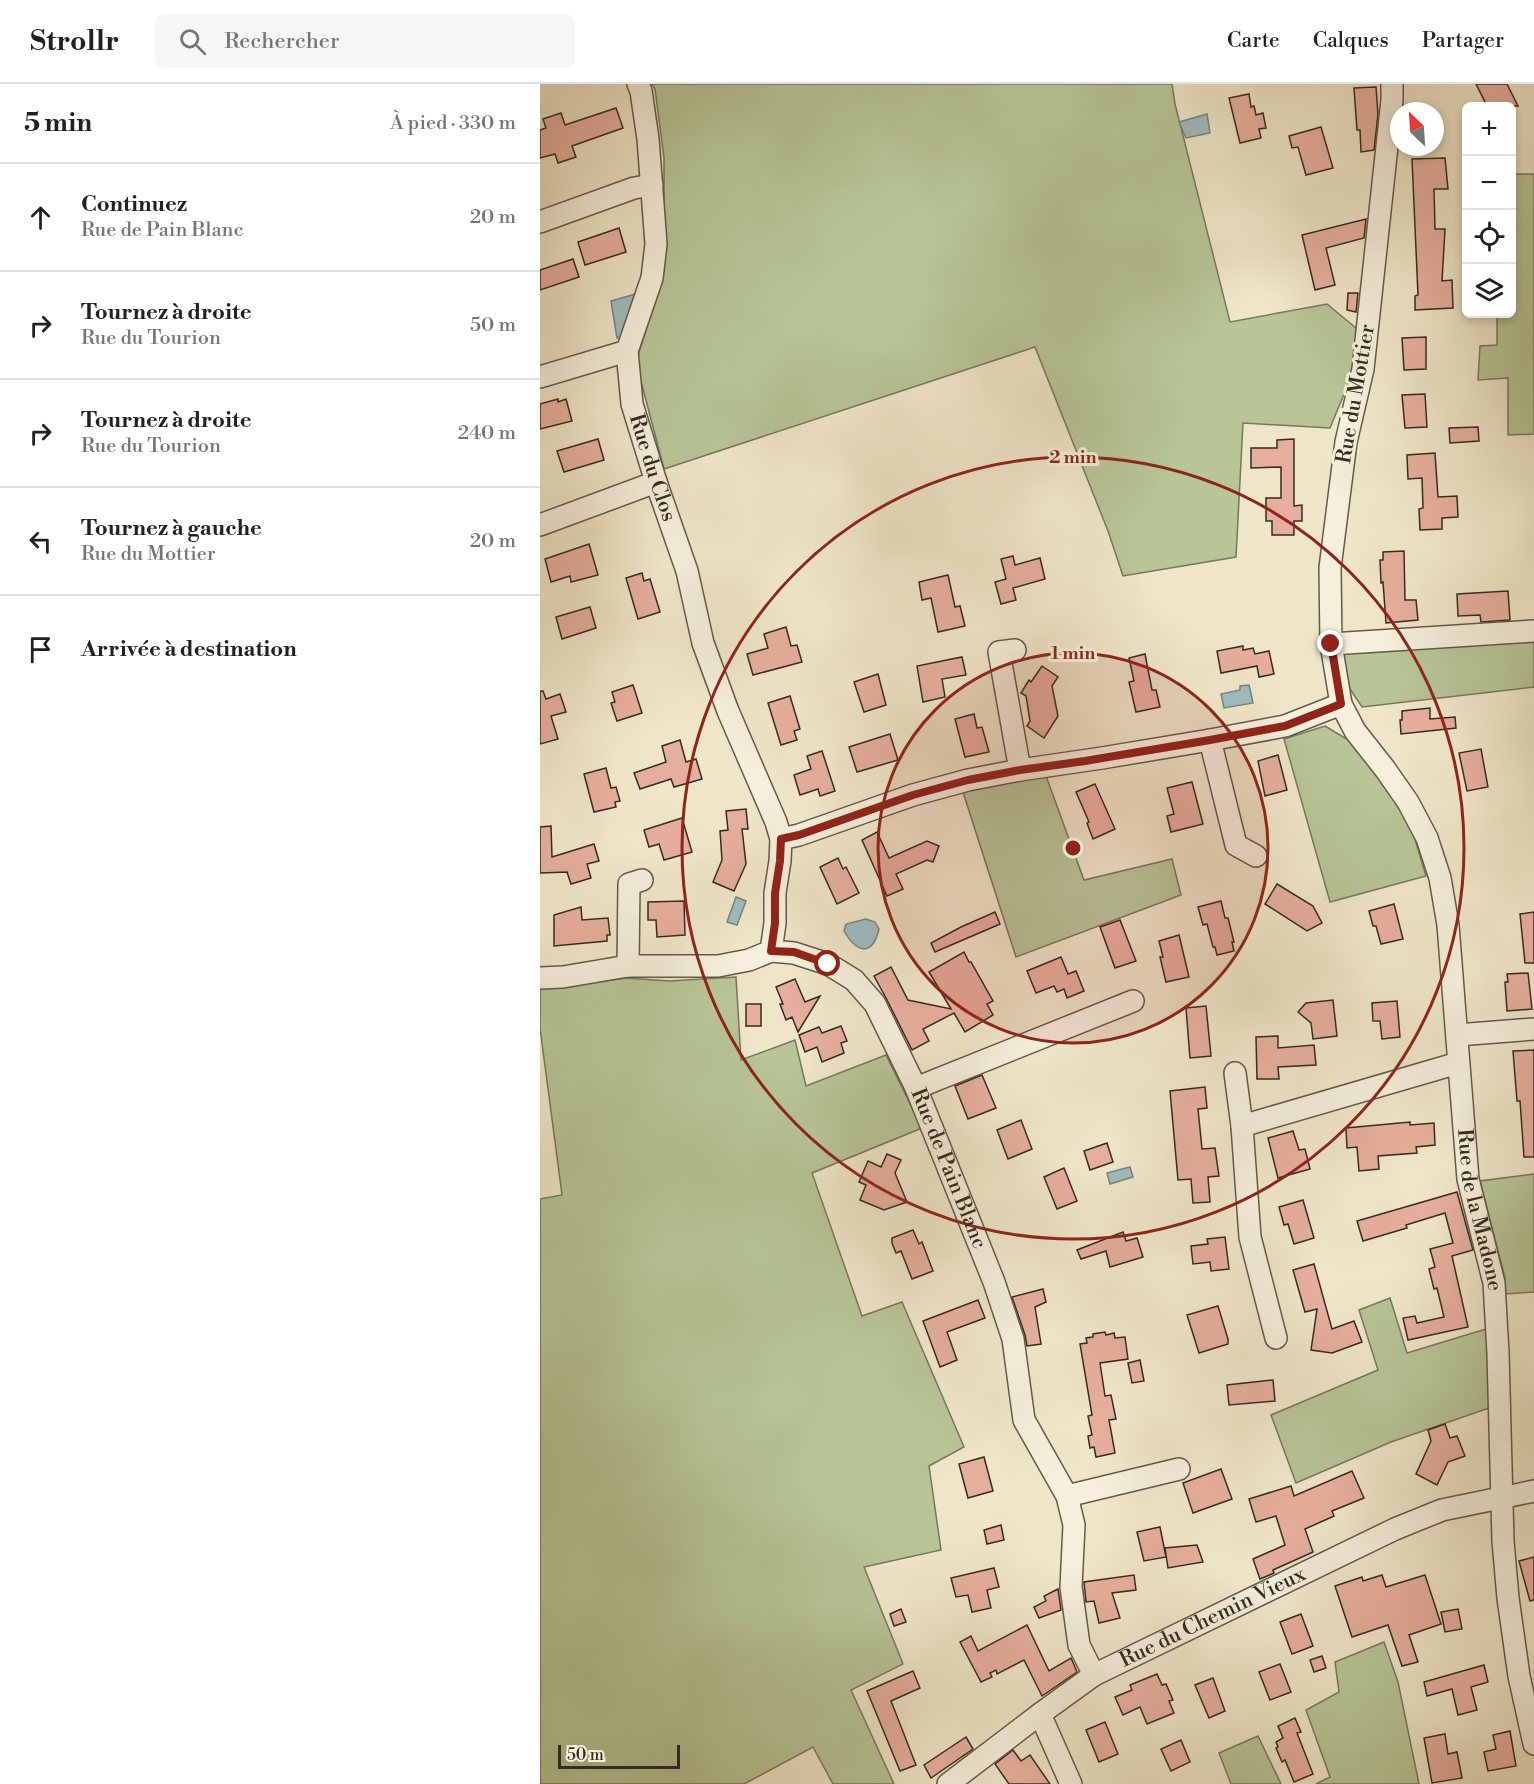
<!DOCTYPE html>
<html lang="fr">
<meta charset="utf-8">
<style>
body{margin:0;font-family:"Libre Bodoni",serif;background:#f6f6f6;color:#202124}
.controls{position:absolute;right:18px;top:18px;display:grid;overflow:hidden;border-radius:9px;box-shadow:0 3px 9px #0003}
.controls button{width:54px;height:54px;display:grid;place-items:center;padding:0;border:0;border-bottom:2px solid #e0e0e0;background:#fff;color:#202124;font:30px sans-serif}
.compass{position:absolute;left:850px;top:18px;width:54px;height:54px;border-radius:50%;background:#fff;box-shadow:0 3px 9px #0003;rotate:335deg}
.scale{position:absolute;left:18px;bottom:15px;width:122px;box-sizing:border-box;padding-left:6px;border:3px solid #352b1f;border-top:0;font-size:16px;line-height:21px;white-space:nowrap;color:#352b1f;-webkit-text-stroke:4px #f5efdb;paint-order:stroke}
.stop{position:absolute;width:18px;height:18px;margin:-14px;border:4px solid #8f2418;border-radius:50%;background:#fff}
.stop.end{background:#8f2418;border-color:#fff;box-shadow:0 2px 6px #0008}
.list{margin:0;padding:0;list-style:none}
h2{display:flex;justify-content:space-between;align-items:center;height:78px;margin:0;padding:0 24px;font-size:26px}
h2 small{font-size:20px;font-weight:400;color:#757577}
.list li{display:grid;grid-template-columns:39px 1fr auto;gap:18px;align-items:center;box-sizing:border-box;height:108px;padding:0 24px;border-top:2px solid #e0e0e0}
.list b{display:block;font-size:22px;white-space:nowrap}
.list p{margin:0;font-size:20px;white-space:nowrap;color:#757577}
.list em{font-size:20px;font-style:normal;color:#757577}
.icon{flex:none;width:33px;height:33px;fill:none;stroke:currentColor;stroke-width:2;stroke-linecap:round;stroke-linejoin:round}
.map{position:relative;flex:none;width:994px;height:1700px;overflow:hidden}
header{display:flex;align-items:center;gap:36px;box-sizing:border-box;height:84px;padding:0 30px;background:#fff;border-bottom:2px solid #e0e0e0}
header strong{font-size:28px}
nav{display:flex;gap:33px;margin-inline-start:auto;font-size:21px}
.search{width:420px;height:54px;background:#f6f6f6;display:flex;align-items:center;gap:15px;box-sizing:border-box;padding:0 21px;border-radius:9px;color:#757577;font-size:22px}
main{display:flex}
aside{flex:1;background:#fff}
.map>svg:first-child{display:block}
.green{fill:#b7c597;stroke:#76785b;stroke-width:1.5}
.water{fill:#9fbdc1;stroke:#758380;stroke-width:1.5}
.building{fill:#e6af9d;stroke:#352b1f;stroke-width:1.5}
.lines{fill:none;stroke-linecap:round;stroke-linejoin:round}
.minor-casing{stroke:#645a49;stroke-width:24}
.minor{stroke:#f5efdb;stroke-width:21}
.route{stroke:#8f2418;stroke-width:8}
.ring{fill:none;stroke:#8f2418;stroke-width:3}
.labels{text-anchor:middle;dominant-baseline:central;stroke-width:6;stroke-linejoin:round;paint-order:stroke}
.street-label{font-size:21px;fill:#352b1f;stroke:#f5efdb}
.centre{fill:#8f2418;stroke:#f5efdb;stroke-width:3}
.ring-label{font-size:18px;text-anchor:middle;font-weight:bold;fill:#8f2418;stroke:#f5efdb;stroke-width:6;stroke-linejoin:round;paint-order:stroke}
</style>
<header>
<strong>Strollr</strong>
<div class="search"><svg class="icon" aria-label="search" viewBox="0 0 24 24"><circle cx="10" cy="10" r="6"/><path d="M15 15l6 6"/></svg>Rechercher</div>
<nav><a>Carte</a><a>Calques</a><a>Partager</a></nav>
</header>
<main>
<aside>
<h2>5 min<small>À pied · 330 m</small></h2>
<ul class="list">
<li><svg class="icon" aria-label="ahead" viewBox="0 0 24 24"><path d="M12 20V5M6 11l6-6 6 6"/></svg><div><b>Continuez</b><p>Rue de Pain Blanc</p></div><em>20 m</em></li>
<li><svg class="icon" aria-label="right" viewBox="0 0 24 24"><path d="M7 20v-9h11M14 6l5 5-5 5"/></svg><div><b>Tournez à droite</b><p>Rue du Tourion</p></div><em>50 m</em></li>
<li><svg class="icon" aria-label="right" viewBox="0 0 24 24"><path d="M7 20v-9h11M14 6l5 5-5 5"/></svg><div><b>Tournez à droite</b><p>Rue du Tourion</p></div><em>240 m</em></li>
<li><svg class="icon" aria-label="left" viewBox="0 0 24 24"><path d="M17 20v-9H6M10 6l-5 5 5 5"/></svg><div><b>Tournez à gauche</b><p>Rue du Mottier</p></div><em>20 m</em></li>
<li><svg class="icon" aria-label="arrive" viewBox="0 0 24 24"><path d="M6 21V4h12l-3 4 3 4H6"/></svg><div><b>Arrivée à destination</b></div></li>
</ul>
</aside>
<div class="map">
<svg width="994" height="1700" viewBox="0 0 994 1700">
<rect width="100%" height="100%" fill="#efe6c8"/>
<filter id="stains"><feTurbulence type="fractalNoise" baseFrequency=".00333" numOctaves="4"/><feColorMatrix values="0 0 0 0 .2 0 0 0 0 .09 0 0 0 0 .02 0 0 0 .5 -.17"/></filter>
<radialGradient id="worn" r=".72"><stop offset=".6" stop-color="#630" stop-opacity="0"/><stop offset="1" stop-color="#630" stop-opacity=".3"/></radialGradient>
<!-- green -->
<g class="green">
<polygon points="112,0 632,0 635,20 690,238 787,220 816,244 816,281 790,344 703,339 696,473 583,492 568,447 495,263 124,385 96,278 124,187 124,74 115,5"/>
<polygon points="975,90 994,90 994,350 968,351 968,294 938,296 940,262 957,261 957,230 972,230 972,141 974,140"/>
<polygon points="994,548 994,603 822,623 810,605 800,565"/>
<polygon points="785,642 810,657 846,703 871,742 886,792 790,818 744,655"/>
<polygon points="506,692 544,796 632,775 641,811 476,873 422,705"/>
<polygon points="196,893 201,976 255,956 266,1002 346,971 382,1044 272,1089 322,1232 362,1218 424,1363 389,1382 401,1466 324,1483 363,1580 311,1606 354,1700 293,1700 273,1663 204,1700 0,1700 0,1115 22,1111 0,944 0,905 86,894 129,897"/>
<polygon points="994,1090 994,1208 965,1210 965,1194 940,1097"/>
<polygon points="850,1214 867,1269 946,1245 955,1322 851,1358 756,1399 731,1331 838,1286 819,1226"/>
<polygon points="844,1558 858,1598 879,1700 776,1700 790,1693 766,1626 799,1608 795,1578"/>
<polygon points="718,1652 741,1700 691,1700 679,1669"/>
</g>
<!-- water -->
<g class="water">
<polygon points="667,30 670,49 646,54 639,38"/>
<polygon points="106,207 87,251 77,254 71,217"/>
<polygon points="709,601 713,619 684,624 681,610 700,606 700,602"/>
<polygon points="196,813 206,817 197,841 187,838"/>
<path d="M326,835L335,838L339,845C332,874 316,868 304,847L306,840Z"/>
<polygon points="590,1083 593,1093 570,1100 567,1089"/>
</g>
<!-- building -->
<g class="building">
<polygon points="936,0 967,0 978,22 947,22"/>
<polygon points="836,3 838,30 834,66 821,68 820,46 817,46 814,4"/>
<polygon points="709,10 711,23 714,22 716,31 723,29 726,44 719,45 721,54 700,59 689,14"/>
<polygon points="76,24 83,44 32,62 36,73 18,79 15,70 0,74 0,46 6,44 3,35 21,29 25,41"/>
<polygon points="781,43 793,84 766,91 758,63 752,64 749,52"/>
<polygon points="905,74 908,105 894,105 895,145 905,145 902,197 912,196 913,224 875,226 875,212 878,211 872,75"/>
<polygon points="826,135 824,154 786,164 795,201 775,206 762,151"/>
<polygon points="79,144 86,168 45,181 38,158"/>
<polygon points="33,175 39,193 0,206 0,186"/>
<polygon points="808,209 818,209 816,228 807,226"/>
<polygon points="886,253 886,285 864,286 862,254"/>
<polygon points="885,310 887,343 865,344 862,311"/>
<polygon points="18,315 18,318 26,315 32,337 0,345 0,320"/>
<polygon points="938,343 939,357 910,359 909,344"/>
<polygon points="58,355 64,376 24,388 17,367"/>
<polygon points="754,355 754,422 762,421 762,437 754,437 754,451 732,451 732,437 726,437 726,414 741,414 741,383 711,384 711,364 737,364 737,356"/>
<polygon points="895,369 898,413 917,412 918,433 902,434 902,445 880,446 879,425 883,424 882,394 868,395 867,371"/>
<polygon points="49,460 58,491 31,498 30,492 11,498 5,475"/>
<polygon points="864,467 865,516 876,516 878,536 846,539 843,498 841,499 840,476 843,476 843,468"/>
<polygon points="473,472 475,481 500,474 505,495 473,504 476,516 461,520 455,498 466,495 461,475"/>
<polygon points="102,489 104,497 110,495 120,528 98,535 86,494"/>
<polygon points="408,491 415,523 420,522 425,542 398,548 391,514 382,516 379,498"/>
<polygon points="968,507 970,536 941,538 940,531 918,532 917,510"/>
<polygon points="50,523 56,544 22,555 16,533"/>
<polygon points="246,543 251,562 257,561 262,578 213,591 207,570 228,564 224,550"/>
<polygon points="703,562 703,566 713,564 715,570 729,567 734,590 719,593 717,582 681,589 677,567"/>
<polygon points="605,570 612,606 616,606 620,623 596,628 589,598 594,597 589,574"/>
<polygon points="422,573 426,591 402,595 405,613 383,618 377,582"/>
<polygon points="502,582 518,593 512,602 518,632 504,654 487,642 490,637 486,612 481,609 489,596 491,598"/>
<polygon points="338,590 346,621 324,628 314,598"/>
<polygon points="93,601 102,629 77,637 71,619 75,618 72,608"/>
<polygon points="0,607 3,607 6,615 20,610 26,628 11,632 18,655 0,660"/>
<polygon points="250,612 260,645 254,647 257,656 241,661 228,619"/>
<polygon points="890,624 890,635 915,633 916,644 861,650 860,636 862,636 862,627"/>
<polygon points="434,630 437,644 442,643 449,668 425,673 415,635"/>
<polygon points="350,650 358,676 317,688 309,663"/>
<polygon points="140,656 146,678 156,675 162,695 134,703 131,695 100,705 94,689 126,678 122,662"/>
<polygon points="941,665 948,703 927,707 919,669"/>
<polygon points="282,667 295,707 280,712 278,705 260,711 254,691 271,685 267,672"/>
<polygon points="738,671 747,706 725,712 718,677"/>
<polygon points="66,684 71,704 76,703 80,717 75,718 76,723 54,728 44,690"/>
<polygon points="652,698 663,740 631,748 627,732 634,730 627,704"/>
<polygon points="555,700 575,745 553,755 547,739 549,738 536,708"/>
<polygon points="206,725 208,745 202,745 206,780 194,807 173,798 182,776 180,747 188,746 186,727"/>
<polygon points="142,734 152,768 124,776 119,760 109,763 104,746"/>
<polygon points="11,742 12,773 54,760 59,777 47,780 51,794 31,800 27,788 0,789 0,743"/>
<polygon points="337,748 349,774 387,757 399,762 393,778 387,776 356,790 363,805 347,812 322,756"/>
<polygon points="298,774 303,785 306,783 319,809 297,820 280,783"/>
<polygon points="737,800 773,822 782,839 767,847 725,820"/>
<polygon points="144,817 145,851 117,853 116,836 108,836 108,818"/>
<polygon points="681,817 685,834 688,834 694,858 692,858 694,867 677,871 675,863 673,863 667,840 663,841 658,823"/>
<polygon points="854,820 863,855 841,860 836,842 833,842 829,827"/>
<polygon points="41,823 42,836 68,834 70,851 67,851 67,857 14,862 14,831"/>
<polygon points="455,828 460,840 395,868 391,859 421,843"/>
<polygon points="994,828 994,879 985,879 980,830"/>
<polygon points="580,836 596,877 575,884 560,843"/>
<polygon points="639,851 649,893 626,898 620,873 623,873 619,857"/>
<polygon points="424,868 429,878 431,878 453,917 447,920 453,931 425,948 414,929 383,945 389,957 372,966 346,914 334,892 351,883 368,916 411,925 389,888"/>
<polygon points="521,873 528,890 536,887 544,907 527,914 524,905 517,908 514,902 496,909 487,887"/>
<polygon points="988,889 992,925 967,927 965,898 968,898 967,890"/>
<polygon points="255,895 265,918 280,912 258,948 252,933 246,936 240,920 243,920 236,903"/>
<polygon points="793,916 797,952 773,955 771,939 758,928 766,919"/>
<polygon points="857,917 860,953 842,955 840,937 833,937 832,919"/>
<rect x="206" y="920" width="15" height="22"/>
<polygon points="666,922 671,972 650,974 646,924"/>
<polygon points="301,942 307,957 301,959 304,969 282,978 277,963 265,968 259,951 279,943 282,949"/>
<polygon points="738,952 738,964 774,961 776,981 738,983 739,995 717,995 716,953"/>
<polygon points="994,966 994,1073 984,1073 980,1017 977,1017 973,967"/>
<polygon points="442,991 456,1024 428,1035 415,1002"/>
<polygon points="665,1003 667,1024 658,1025 662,1065 675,1064 679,1092 668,1093 670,1118 653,1119 651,1095 638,1096 630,1007"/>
<polygon points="481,1036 492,1065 468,1075 457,1046"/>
<polygon points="870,1038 870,1041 894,1039 895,1061 876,1063 877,1069 838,1072 839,1085 819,1087 817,1063 807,1064 806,1044"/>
<polygon points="753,1047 759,1066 765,1065 770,1085 738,1094 728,1054"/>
<polygon points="567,1059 573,1078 550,1086 544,1067"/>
<polygon points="347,1070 361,1076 355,1089 367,1118 344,1126 320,1116 326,1101 319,1098 328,1077 341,1083"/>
<polygon points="524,1084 537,1117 517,1125 504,1093"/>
<polygon points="917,1108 933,1166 912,1172 928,1243 868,1256 863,1234 875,1232 877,1239 904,1233 897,1204 894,1205 889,1185 895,1183 890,1165 913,1159 905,1129 866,1141 867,1144 823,1157 817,1137"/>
<polygon points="763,1116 774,1154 754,1160 748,1140 744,1141 739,1123"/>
<polygon points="373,1146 379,1160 382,1158 393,1187 372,1195 361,1167 356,1169 352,1159 352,1154"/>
<polygon points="583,1148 586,1157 597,1154 603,1173 570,1183 566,1167 541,1175 537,1166"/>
<polygon points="685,1153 689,1185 671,1187 670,1178 653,1180 651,1162 668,1160 667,1155"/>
<polygon points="774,1180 792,1245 814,1237 822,1258 792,1269 771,1266 777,1225 765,1228 753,1186"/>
<polygon points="503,1205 506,1218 495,1223 501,1260 487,1262 485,1251 472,1213"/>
<polygon points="438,1216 445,1234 407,1248 417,1276 400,1283 383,1237"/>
<polygon points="678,1222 688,1255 688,1260 659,1269 647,1231"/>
<polygon points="565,1248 566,1251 574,1249 575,1254 585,1253 588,1275 560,1279 565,1312 571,1311 576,1335 569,1336 575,1369 556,1373 554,1363 550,1364 548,1352 552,1351 548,1332 552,1331 540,1260 547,1259 546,1254 553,1253 553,1250"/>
<polygon points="600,1276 604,1297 592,1299 588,1279"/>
<polygon points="733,1296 735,1317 689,1321 687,1301"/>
<polygon points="905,1340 910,1354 917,1352 925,1372 908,1378 897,1401 876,1390 891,1357 888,1346"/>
<polygon points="444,1373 453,1407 428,1414 419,1380"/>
<polygon points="681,1385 692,1415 653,1429 643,1399"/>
<polygon points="812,1387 824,1414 792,1427 794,1432 765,1445 773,1468 733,1486 734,1489 720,1495 713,1475 745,1461 736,1432 716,1438 709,1415 751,1402 754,1412"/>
<polygon points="461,1441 464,1456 447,1460 444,1446"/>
<polygon points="620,1443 626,1473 604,1477 597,1448"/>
<polygon points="657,1461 663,1478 628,1484 625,1464"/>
<polygon points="994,1473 994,1516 990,1517 979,1477"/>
<polygon points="454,1484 459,1503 447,1506 451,1524 432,1528 428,1511 416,1513 411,1494"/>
<polygon points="594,1491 596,1506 572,1509 580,1534 559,1539 554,1517 546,1518 544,1498"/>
<polygon points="842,1491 846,1503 885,1491 901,1540 869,1551 878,1578 862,1582 848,1541 812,1553 795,1502 822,1493 823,1497"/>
<polygon points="518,1505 521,1526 499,1534 494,1523 506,1517 504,1512"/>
<polygon points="361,1525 366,1538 354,1542 350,1530"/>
<polygon points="918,1525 922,1545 905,1548 901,1528"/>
<polygon points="761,1530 773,1562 752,1570 740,1538"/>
<polygon points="487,1541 509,1587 531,1574 537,1588 502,1612 484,1576 457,1590 456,1586 450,1589 452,1593 441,1598 420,1558 431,1552 438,1567"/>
<polygon points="782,1572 786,1584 774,1588 770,1576"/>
<polygon points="740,1580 751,1608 730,1616 719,1588"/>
<polygon points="944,1581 948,1598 931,1603 937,1626 918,1631 912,1605 887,1612 884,1598"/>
<polygon points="373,1587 380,1604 351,1617 376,1681 360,1687 327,1607"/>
<polygon points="617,1590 622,1601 626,1600 633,1616 629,1617 634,1629 607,1640 600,1623 583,1631 575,1613 592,1606 590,1601"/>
<polygon points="673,1594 685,1627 669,1634 655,1601"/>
<polygon points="755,1634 761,1648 757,1649 773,1690 754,1698 745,1676 742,1678 736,1664 738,1663 736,1658 743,1654 738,1642"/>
<polygon points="565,1638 578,1670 559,1678 546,1646"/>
<polygon points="970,1647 976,1682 948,1687 944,1668 956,1665 953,1651"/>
<polygon points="905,1650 908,1670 917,1668 922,1694 892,1699 884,1654"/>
<polygon points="426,1653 433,1665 391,1694 384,1681"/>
<polygon points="641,1656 650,1678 631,1687 621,1665"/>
<polygon points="473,1666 481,1677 490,1671 510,1700 469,1700 455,1680"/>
</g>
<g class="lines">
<!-- minor casing -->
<g class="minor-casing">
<g id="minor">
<path id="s1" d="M98,0L101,7L108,55L116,160L112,194L87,267L92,320L116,398L147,487L163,559L188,627L236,738L241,755"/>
<path id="s2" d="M852,0V16L823,285L806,358L790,484L791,560L801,620L815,647L845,685L868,718L887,754L900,794L908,841L928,1095L954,1199L958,1269L963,1457L968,1514L979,1592L994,1660"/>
<polyline points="0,138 94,104 112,101"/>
<polyline points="0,293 87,267"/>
<polyline points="0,441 116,398"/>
<polyline points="791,560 994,547"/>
<polyline points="475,566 459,568 480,686"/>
<polyline points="670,656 696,761 716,772"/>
<polyline points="231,867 235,839 235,809 240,777 241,755 259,751 373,711 428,696 480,686 562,674 670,656 745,642 801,620"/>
<polyline points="88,882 89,800 102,796"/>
<path id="s3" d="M0,894L23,893L88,882H178L209,876L231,867L254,869L288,880L314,896L335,920L376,1004L454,1198L473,1255L484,1336L527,1412L534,1441L531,1503L539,1561L554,1591"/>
<polyline points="917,951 994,945"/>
<polyline points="695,989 702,1042"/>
<polyline points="376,1004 593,917"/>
<polyline points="736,1254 710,1153 702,1042 918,979"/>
<polyline points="527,1412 639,1385"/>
<polyline points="500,1630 531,1700"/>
<path id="s4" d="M408,1700L500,1630L554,1591L855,1445L902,1426L994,1407"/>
</g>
</g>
<!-- minor -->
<use href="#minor" class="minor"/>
</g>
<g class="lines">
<!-- route -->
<polyline class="route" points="288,880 254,868 231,867 235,839 235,809 240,777 241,755 259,751 373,711 428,696 480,686 545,677 670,656 745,642 801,620 791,560"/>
</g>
<!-- distance rings -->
<circle cx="533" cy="764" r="195" fill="#8f2418" fill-opacity=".12"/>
<g class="ring">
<circle cx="533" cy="764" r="195"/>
<circle cx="533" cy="764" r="391"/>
</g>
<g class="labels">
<!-- street labels -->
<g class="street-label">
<text transform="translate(816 310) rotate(-80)">Rue du Mottier</text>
<text stroke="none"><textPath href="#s1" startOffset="393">Rue du Clos</textPath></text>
<text stroke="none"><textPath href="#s3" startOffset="536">Rue de Pain Blanc</textPath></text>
<text stroke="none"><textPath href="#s2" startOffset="1162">Rue de la Madone</textPath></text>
<text stroke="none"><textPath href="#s4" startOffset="314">Rue du Chemin Vieux</textPath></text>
</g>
</g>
<circle cx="533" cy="764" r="9" class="centre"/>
<g class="ring-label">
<text x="533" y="379">2 min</text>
<text x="533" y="575">1 min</text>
</g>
<rect width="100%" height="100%" filter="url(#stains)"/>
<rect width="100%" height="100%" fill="url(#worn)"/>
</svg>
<div class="controls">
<button>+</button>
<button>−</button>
<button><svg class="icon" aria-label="locate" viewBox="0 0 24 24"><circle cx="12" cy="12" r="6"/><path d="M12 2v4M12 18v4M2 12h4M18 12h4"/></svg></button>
<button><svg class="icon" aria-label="layers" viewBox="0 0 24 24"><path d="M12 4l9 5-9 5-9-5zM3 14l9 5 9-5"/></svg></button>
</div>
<svg class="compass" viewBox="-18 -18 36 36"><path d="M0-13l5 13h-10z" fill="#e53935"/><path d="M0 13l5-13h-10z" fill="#757577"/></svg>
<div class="scale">50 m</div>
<div class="stop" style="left:288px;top:880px"></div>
<div class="stop end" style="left:791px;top:560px"></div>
</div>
</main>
